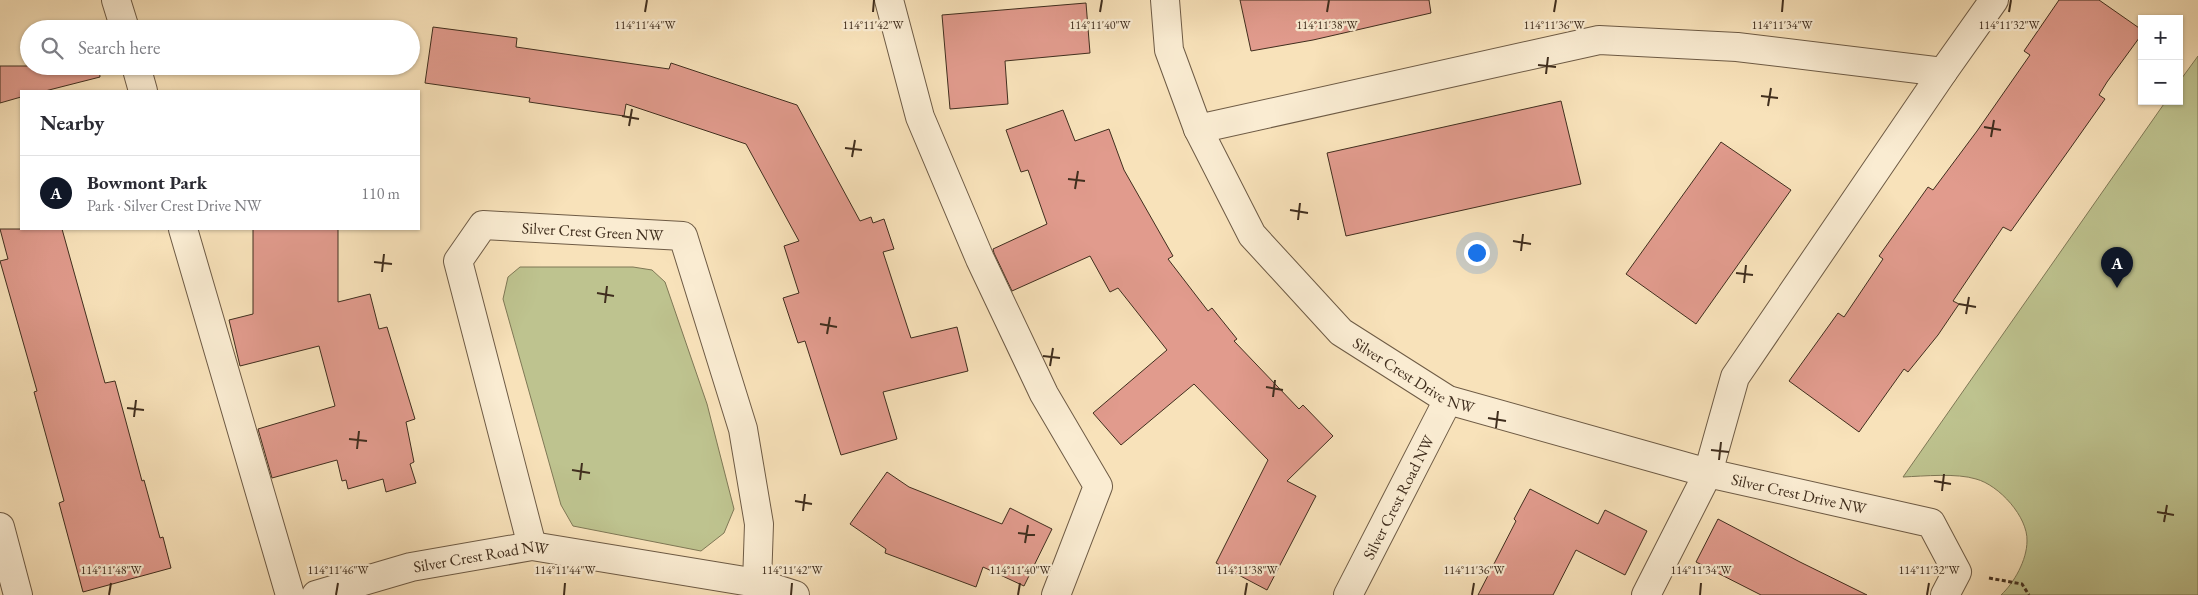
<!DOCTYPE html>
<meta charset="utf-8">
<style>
body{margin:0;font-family:"EB Garamond",serif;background:#f2f2f3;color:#2b2b33}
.controls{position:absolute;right:15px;top:15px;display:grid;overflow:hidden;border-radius:0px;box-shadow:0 1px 4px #0004}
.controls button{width:45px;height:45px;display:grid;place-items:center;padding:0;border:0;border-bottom:1px solid #e1e1e2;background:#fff;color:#2b2b33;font:25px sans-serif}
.you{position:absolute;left:1476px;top:252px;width:18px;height:18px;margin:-12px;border:4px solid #fff;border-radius:50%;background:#1a73e8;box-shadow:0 0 0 8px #1a73e833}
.badge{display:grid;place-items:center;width:32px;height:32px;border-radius:50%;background:#111827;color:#fff;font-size:16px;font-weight:700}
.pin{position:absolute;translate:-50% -41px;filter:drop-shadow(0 1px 2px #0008)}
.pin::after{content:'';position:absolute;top:26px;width:18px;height:15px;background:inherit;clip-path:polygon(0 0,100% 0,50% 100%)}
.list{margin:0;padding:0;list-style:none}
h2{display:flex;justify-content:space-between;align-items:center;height:65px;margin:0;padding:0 20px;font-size:21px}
h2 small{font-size:16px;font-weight:400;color:#7c7c81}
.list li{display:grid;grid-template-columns:32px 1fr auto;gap:15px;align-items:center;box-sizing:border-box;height:75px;padding:0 20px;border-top:1px solid #e1e1e2}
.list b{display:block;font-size:19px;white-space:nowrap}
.list p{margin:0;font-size:16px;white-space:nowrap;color:#7c7c81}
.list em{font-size:16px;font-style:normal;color:#7c7c81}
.icon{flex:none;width:28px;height:28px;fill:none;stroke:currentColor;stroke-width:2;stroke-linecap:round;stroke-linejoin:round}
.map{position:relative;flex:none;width:2198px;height:595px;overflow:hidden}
.search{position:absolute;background:#fff;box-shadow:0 1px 4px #0004;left:20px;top:20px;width:400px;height:55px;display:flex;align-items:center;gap:12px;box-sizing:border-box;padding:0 18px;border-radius:28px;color:#7c7c81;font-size:19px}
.panel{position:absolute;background:#fff;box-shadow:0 1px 4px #0004;left:20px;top:90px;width:400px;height:140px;border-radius:0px}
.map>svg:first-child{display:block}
.green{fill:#bec38f;stroke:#7f7856}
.building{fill:#e19b8d;stroke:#402e1e}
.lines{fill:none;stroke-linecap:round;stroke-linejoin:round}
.minor-casing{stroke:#6e5b45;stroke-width:30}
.path{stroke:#402e1e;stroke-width:3;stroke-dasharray:4 2.5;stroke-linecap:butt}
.minor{stroke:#faecd2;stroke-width:28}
.ticks{fill:none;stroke:#402e1e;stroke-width:2}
.labels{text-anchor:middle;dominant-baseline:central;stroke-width:4.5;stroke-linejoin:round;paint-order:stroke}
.street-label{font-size:16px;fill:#402e1e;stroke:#faecd2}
.ticks-label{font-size:12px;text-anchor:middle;fill:#402e1e;stroke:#faecd2;stroke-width:4.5;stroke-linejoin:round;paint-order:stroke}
</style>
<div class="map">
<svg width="2198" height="595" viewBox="0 0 2198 595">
<rect width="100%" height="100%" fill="#f8e2ba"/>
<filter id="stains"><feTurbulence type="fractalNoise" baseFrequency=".004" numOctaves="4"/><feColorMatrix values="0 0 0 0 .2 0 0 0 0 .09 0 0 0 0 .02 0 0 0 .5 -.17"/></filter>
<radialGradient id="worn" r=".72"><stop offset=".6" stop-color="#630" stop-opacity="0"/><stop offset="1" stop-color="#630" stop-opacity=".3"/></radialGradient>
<!-- green -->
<g class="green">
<path d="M2198,56V595H2001C2014,583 2027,560 2027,541C2028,517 1999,485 1976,479C1957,473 1924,476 1903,477L2166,101H2179V82Z"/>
<polygon points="520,267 633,267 652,270 665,282 707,404 734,509 724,533 701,551 573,526 561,505 503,299 508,277"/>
</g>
<!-- building -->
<g class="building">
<polygon points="1240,0 1429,0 1431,13 1313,40 1251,51"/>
<polygon points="2059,0 2099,0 2142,30 2142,34 2107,82 2099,95 2105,99 2069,150 2011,231 2003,227 1953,301 1959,304 1938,335 1908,372 1904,369 1859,432 1789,381 1838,313 1844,317 1883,259 1879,256 1928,187 1933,190 1977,131 2030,55 2024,51"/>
<polygon points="1086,3 1090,53 1005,61 1008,104 950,109 942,15"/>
<polygon points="433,27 517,38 516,47 669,69 671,63 797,105 860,221 871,217 873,223 884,219 894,249 883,252 911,338 957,327 968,371 883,392 897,439 841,455 805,341 798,343 783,298 799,293 784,246 799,241 746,144 626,104 624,116 529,102 530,98 425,83"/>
<polygon points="0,66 99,66 100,77 45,91 21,91 21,97 0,103"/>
<polygon points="1561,101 1581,184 1346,236 1327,153"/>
<polygon points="1063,110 1075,141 1109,129 1124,170 1173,256 1168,259 1208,311 1212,308 1237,339 1234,341 1299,409 1303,405 1333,436 1287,481 1316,496 1267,590 1216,563 1268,460 1194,384 1121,445 1093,413 1167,350 1118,288 1110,292 1090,256 1012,291 994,253 993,249 1047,224 1028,170 1021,172 1006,130"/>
<polygon points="1721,142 1791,190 1696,324 1626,274"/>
<polygon points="0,229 62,229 105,383 115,381 142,481 144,480 160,538 163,537 171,568 83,592 59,503 64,501 34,392 37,391 0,261 8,259"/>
<polygon points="253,229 338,229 338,302 370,294 379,329 387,327 415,419 406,422 414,462 410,464 416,483 386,492 383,479 348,489 346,480 342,481 337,460 272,478 258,429 335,406 319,346 240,366 229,320 253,314"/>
<polygon points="887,472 909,487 1002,524 1010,508 1052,529 1024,586 983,567 976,587 885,553 886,549 850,524"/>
<polygon points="1530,489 1598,524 1605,510 1647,531 1625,575 1576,550 1553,595 1478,595 1516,521 1514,519"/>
<polygon points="1718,519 1800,562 1867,595 1761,595 1696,562"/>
</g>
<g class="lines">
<!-- minor casing -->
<g class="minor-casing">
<g id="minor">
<polyline points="116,0 125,29"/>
<polyline points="889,0 920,117 980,259 1044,394 1098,486 1056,595"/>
<path id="s1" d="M1165,0L1169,50L1198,129L1252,235L1341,332L1448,400L1708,473L1931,523L1957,572L1945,595"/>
<polyline points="136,66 143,91"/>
<polyline points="1198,129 1599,40 1737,47 1943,72"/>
<polyline points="183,229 290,595"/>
<polyline points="0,527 18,595"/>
<path id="s2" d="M532,546L458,261L483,225L683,236L743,429L759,524L757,583"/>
<path id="s3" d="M316,595L411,567L532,546L757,583L795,595"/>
<path id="s4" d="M1348,595L1448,400"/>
<polyline points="1646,595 1708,473 1735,377 1943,72 1994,0"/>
</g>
</g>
<!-- path -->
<polyline class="path" points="1989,578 2022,584 2029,595"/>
<!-- minor -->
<use href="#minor" class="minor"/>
</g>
<!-- ticks -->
<path class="ticks" d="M645,12L647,0M873,12L874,0M1100,12L1102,0M1327,12L1329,0M1554,12L1556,0M1782,12L1783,0M2009,12L2011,0M1538,65L1556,67M1546,74L1548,57M1761,96L1778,98M1768,106L1771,88M622,116L639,119M629,126L632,109M1984,127L2001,130M1991,137L1994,120M845,148L862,150M852,157L855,140M1068,179L1085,181M1075,189L1078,171M1290,210L1308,213M1298,220L1300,203M1513,241L1531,244M1521,251L1523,234M374,262L392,264M382,272L384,254M1736,273L1753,275M1744,283L1746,265M597,293L614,296M605,303L607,286M1959,304L1976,307M1966,314L1969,297M820,324L837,327M827,334L830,317M1043,356L1060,358M1050,366L1053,348M1266,387L1283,390M1273,397L1275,380M127,408L144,410M134,417L136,400M1488,418L1506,421M1496,428L1498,411M349,439L367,441M357,449L359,431M1711,450L1729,452M1719,460L1721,442M572,470L590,473M580,480L582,463M1934,481L1951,484M1942,491L1944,474M795,501L812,504M803,511L805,494M2157,512L2174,515M2164,522L2167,505M1018,533L1035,535M1025,543L1028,525M109,595L111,583M336,595L338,583M564,595L565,583M791,595L792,583M1018,595L1020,583M1245,595L1247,583M1472,595L1474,583M1700,595L1701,583M1927,595L1929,583"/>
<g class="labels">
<!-- street labels -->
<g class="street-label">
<text stroke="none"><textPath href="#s2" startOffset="448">Silver Crest Green NW</textPath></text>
<text stroke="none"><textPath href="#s1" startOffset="470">Silver Crest Drive NW</textPath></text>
<text stroke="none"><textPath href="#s1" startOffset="875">Silver Crest Drive NW</textPath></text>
<text stroke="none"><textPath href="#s4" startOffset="110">Silver Crest Road NW</textPath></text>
<text stroke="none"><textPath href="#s3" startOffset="170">Silver Crest Road NW</textPath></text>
</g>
</g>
<g class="ticks-label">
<text x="645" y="29">114°11'44"W</text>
<text x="873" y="29">114°11'42"W</text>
<text x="1100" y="29">114°11'40"W</text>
<text x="1327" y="29">114°11'38"W</text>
<text x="1554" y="29">114°11'36"W</text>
<text x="1782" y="29">114°11'34"W</text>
<text x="2009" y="29">114°11'32"W</text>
<text x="111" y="574">114°11'48"W</text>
<text x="338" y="574">114°11'46"W</text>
<text x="565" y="574">114°11'44"W</text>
<text x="792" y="574">114°11'42"W</text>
<text x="1020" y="574">114°11'40"W</text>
<text x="1247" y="574">114°11'38"W</text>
<text x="1474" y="574">114°11'36"W</text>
<text x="1701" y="574">114°11'34"W</text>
<text x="1929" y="574">114°11'32"W</text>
</g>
<rect width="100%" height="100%" filter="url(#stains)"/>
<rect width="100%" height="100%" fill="url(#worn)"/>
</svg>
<div class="controls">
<button>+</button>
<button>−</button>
</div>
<div class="you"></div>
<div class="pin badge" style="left:2117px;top:288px">A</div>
<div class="search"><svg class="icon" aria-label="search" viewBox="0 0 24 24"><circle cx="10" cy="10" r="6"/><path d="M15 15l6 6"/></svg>Search here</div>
<section class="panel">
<h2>Nearby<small></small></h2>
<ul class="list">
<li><span class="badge">A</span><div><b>Bowmont Park</b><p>Park · Silver Crest Drive NW</p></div><em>110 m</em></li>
</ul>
</section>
</div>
